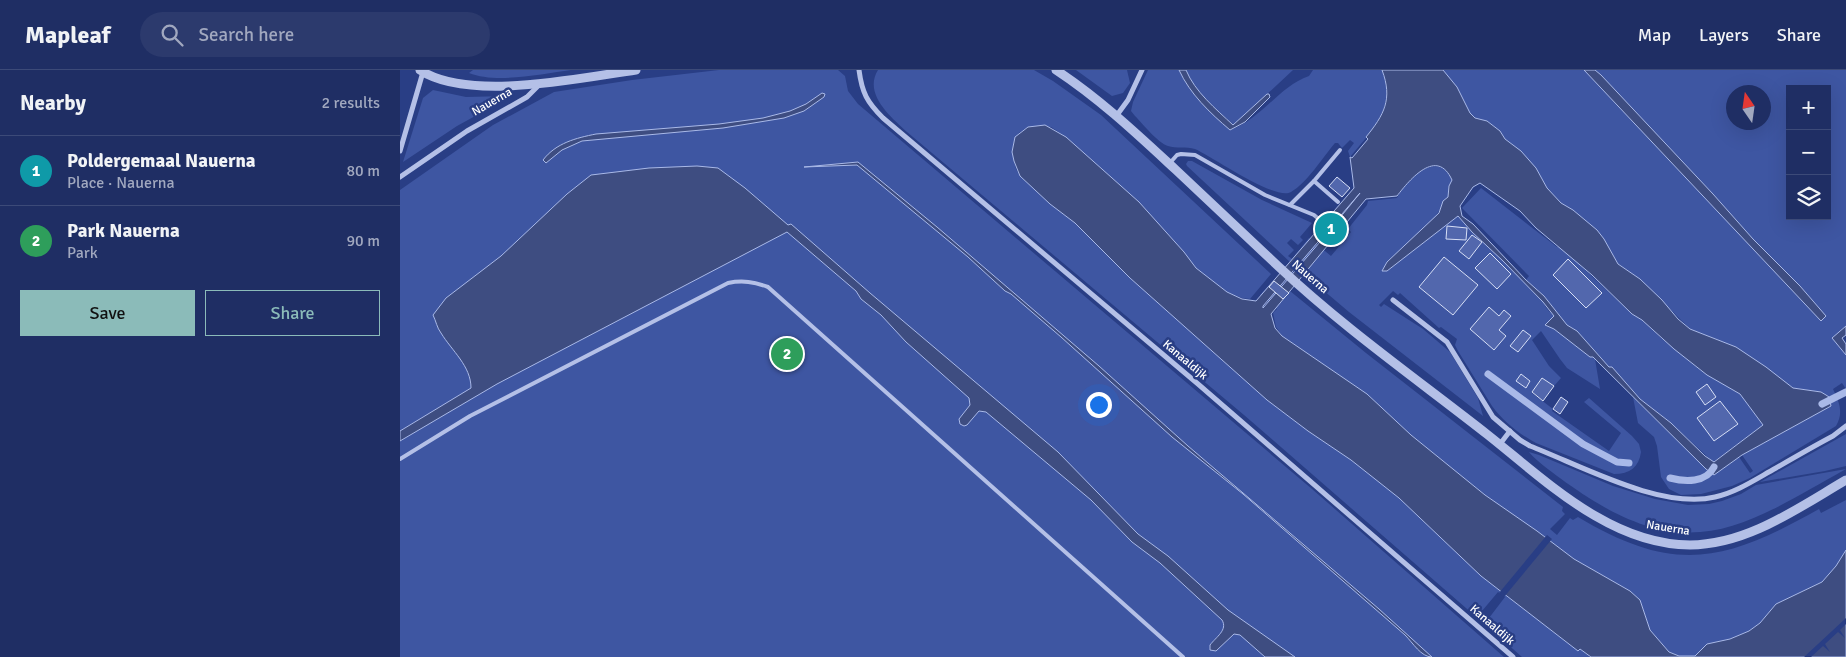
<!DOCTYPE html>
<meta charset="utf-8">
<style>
body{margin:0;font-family:Signika,sans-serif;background:#2c3a6d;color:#f1f3f6}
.controls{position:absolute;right:15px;top:15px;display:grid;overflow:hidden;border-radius:0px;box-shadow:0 5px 20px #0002}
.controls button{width:45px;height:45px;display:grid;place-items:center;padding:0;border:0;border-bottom:1px solid #3c4a78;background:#1f2e64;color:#f1f3f6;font:25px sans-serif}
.compass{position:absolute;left:1326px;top:15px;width:45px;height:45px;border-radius:50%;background:#1f2e64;box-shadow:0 5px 20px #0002;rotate:347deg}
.you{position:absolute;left:698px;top:334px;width:18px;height:18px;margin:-12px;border:4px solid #fff;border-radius:50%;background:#1a73e8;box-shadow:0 0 0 8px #1a73e833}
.badge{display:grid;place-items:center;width:32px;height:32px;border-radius:50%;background:#8bbbb9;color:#fff;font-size:16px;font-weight:700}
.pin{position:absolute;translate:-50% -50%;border:2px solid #fff;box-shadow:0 1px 5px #0006}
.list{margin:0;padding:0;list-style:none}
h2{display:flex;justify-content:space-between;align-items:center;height:65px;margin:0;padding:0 20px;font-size:21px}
h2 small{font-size:16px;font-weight:400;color:#a1a8bf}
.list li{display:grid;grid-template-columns:32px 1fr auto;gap:15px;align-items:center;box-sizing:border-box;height:70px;padding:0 20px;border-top:1px solid #3c4a78}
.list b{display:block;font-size:19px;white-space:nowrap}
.list p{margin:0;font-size:16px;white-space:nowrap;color:#a1a8bf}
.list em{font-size:16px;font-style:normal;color:#a1a8bf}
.actions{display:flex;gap:10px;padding:15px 20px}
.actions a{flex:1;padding:11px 0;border:1px solid #8bbbb9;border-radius:0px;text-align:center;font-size:18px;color:#8bbbb9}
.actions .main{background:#8bbbb9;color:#111}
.icon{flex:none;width:28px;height:28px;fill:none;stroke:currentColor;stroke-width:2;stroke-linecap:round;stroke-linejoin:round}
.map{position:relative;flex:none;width:1446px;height:587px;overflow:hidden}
header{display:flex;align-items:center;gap:30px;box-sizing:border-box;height:70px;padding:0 25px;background:#1f2e64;border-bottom:1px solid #3c4a78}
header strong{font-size:24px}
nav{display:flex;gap:28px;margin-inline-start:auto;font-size:18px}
.search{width:350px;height:45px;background:#2c3a6d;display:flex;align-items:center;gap:12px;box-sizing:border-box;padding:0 18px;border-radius:28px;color:#a1a8bf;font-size:19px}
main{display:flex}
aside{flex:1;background:#1f2e64}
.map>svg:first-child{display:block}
.green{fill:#3e56a2;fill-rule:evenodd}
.water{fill:#3e4d81;stroke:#a9b9e8;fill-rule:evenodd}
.pier{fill:#293e85}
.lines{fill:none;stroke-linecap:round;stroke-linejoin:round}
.stream{stroke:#a9b9e8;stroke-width:7}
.building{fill:#5267ad;stroke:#d7dff6}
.service{stroke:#b4c0e7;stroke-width:4}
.minor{stroke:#b4c0e7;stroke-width:5}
.tertiary{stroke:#b4c0e7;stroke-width:9}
.labels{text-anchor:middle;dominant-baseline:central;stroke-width:5;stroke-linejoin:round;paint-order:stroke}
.street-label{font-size:12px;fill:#fff;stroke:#293e85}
</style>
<header>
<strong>Mapleaf</strong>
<div class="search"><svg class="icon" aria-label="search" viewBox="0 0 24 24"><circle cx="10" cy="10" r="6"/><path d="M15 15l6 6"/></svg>Search here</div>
<nav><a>Map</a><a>Layers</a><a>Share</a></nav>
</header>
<main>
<aside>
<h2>Nearby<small>2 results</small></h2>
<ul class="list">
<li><span class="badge" style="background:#0f9aa8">1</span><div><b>Poldergemaal Nauerna</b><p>Place · Nauerna</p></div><em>80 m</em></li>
<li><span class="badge" style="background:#2e9e5b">2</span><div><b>Park Nauerna</b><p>Park</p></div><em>90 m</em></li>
</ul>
<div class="actions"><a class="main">Save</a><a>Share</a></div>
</aside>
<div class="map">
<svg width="1446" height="587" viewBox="0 0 1446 587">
<rect width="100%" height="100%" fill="#293e85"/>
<!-- green -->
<g class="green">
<path d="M73,0H171C142,4 96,14 69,3Z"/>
<polygon points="319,0 438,0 445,6 448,21 458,34 912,419 1104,587 0,587 0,371 61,334 57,327 0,361 0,120 93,55 154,22 232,10"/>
<path d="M478,0H634L653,11L701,45L871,204L850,229L842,228L827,222L796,198L784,182L739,132L666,67L651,57H628L619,63L613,74L614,91L616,99L620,106L650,134L675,153L730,208L867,330L908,361L951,390L999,428L1081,506L1178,581L1180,579L1190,587H1122L1087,556L1091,551L1089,548L1105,527L1098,522L1082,541L1078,540L1074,545L844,345L507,62C491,47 463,24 478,0Z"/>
<polygon points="676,0 727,0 730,13 723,23 712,26"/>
<path d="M748,0H779C790,25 811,42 830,60C862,49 878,17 909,6L913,0H982C996,39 973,59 950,87L948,81L954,73L950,70L942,78L938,73H935C923,87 907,113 891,122C875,131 813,87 795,79C786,76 776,79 768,76C758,73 743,54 735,46L731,41L733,32Z"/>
<path d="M786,0H893L834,55C816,39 795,22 786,0Z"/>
<path d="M1043,0H1184L1421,251L1425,246L1400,216L1353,169L1313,124L1195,0H1446V256L1432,268L1446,285V319L1442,313L1433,319C1439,332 1444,342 1436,356L1350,408L1332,416L1301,424L1281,425L1269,419L1261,407L1257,376L1254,367L1238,353L1233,327L1306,399L1314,404L1339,387L1350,403L1353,401L1342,385L1431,336L1426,325L1421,322L1393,318L1336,277L1290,259L1240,209L1218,194L1197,160L1173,140L1161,133L1147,118L1136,98L1105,69L1100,61L1087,51L1075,48L1070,43ZM1390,19H1427V146H1390ZM1334,22H1364V52H1334Z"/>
<polygon points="33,20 66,27 107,26 108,28 57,56 3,92 23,28"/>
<path d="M788,91H792L862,130L912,153L900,167L903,170L898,175L891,169L887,173L894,180L888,186L892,189L909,168L931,186L951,162L948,159L967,135L968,131L997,128C1006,108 1038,79 1053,110L1049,116L1048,127L1034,149L987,192L983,201L1058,146L1072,162L1103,191L1143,232L1147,239L1154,246L1146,255L1154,259L1195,289L1200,319L1167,298L1160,289L1141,261L1132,270L1149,296L1161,308L1154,316L1142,308L1132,323L1153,339L1152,341L1209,381L1221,363L1184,332L1189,328L1232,366L1239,374L1241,382C1239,397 1230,404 1214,404L1136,373C1119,364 1103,351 1092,336L1058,281L1055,275L1057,269L1041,257L1039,258L1000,223L998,225L993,221L979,235L981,237L984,234L1023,259L1050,282L1078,328L1083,346L949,242L890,192L787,96L786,94Z"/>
<polygon points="1081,118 1157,177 1159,176 1164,180 1232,244 1242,250 1261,268 1300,300 1340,324 1363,355 1313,392 1271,353 1240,329 1212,298 1209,297 1177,261 1167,255 1144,226 1126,210 1129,206 1062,138"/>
<path d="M869,215L883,228L890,221L966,283L1163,437L1162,441L1165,444L1150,459L1157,465L1170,448L1173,450L1178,447C1275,505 1325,492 1419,439L1421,443L1446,430V480L1436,496L1422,512L1376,534L1360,553L1349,561L1330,569L1308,574L1295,586H1279L1269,582L1250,560L1240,530L1230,521L1174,489L1085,425L1011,365L967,324L882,266L876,257L873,243L877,239L860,225Z"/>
<polygon points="1446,364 1446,396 1425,401 1360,412"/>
<path d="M1129,382L1139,385L1213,416L1255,429L1288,435L1309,434L1322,431L1341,424L1356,415L1446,399C1349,453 1295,495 1189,428C1175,419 1137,393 1129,382Z"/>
</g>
<!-- water -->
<g class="water">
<path d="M779,0H786C795,22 816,39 833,55L867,24H869L870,27L845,52L830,60C810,43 790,24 779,0Z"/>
<path d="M982,0H1043L1057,17L1070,43L1075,48L1087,51L1100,61L1105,69L1121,81L1136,98L1147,118L1161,133L1173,140L1197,160L1204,169L1218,194L1240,209L1262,230L1278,249L1290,259L1336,277L1366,297L1393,318L1421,322L1426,325L1429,327L1431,336L1342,385L1314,405L1306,399L1193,287H1190L1154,259L1145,255L1154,246L1143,232L1103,191L1072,162L1058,146L987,201H982L987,192L1039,143L1043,131L1048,127L1049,116L1052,110C1037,77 1010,109 997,126L966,129L871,244L875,258L882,266L967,324L1011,365L1085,425L1137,461L1174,489L1230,521L1240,530L1250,560L1269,582L1279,586H1295L1307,574L1330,569L1349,561L1360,553L1376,534L1422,512L1436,496L1446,480V587H1191L1180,579L1178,581L1081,506L999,428L951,390L908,361L867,330L730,208L675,153L650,134L620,106L614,91L612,82L615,67L628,57L645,55L666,67L739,132L784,182L796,198L827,222L842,229L856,231L954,118L950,87L952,88L968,69L966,67C984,45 993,29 982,0ZM1080,113L1120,141L1136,158L1192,205L1232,244L1242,250L1274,279L1307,305L1340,324L1363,355L1314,392L1305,386L1271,353L1240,329L1212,297H1209L1177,261L1167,255L1144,226L1126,210L1073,154L1062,146L1060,136L1073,117ZM960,123L926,165L863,238V236Z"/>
<polygon points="1184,0 1195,0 1201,5 1313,124 1353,169 1400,216 1426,246 1421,251"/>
<path d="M422,23L425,24L424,27L404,41L384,48L323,58L182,71L162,80L146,93L143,90C156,73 176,68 196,64L319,54L363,48L390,41L406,34Z"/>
<path d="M458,92L537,157L699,296L788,376L979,539L1032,587C1021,587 1013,573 1005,565L843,424L772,367L661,267L611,224L605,221L568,187L457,95L404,97Z"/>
<path d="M297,96L318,98L345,118L388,155L391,154L470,223L658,382L738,464L768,486L828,540L895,587H865L840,565L834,564L816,581L810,580V575C816,567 828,560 822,550L760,493L732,472L691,430L586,342L579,341L567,355L564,356L560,354L559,349L570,335L569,328L506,272L481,245L461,229L456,221L387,162L97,314L0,371V361L71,318C71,296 52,281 41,263C37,258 36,251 33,245L46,228L101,186L167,124L191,105L249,98Z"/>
<polygon points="1446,256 1446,265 1442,268 1446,274 1446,285 1432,268"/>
</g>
<!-- pier -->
<g class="pier">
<polygon points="1147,465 1152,469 1104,527 1099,523"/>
<polygon points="1446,548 1446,554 1440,560 1445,568 1438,562 1425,574 1430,582 1423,576 1411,587 1404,587"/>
</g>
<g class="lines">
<!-- stream -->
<g class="stream">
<polyline points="1088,304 1183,374 1217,392 1229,393"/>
<polyline points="1422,334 1446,322"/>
<path d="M1270,408C1285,412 1306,413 1314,397"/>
</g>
</g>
<!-- building -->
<g class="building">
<polygon points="937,107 950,118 942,127 929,116"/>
<polygon points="928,146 946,162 937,173 918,158"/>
<polygon points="1047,156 1067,158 1066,170 1046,169"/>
<polygon points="1072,165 1082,172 1069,189 1059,181"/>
<polygon points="1090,183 1111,204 1097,219 1075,198"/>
<polygon points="1044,187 1078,215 1053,245 1019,217"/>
<polygon points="1168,189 1202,223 1186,238 1153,205"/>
<polygon points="874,211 889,223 883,229 869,217"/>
<polygon points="1089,237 1099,246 1104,240 1111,246 1099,260 1106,266 1094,280 1070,259"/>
<polygon points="1123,260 1131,266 1118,282 1110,276"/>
<polygon points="1121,304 1130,311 1126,318 1116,311"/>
<polygon points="1142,308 1154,316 1143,331 1132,322"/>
<polygon points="1307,314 1316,327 1305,335 1296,322"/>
<polygon points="1161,327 1168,332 1160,344 1153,339"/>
<polygon points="1320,331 1338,354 1314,371 1297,348"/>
</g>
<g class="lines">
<!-- service -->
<g class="service">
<polyline points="769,94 777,85 781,84 795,85 865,125 914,145 921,151"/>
<polyline points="938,132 914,111 940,80"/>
<polyline points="890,135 914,111"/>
<path d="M0,389L70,346L328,213C343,210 354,212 368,217L783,587"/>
</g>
<!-- minor -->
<g class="minor">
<path d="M459,0C462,23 467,32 483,48L798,314L1113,587"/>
<polyline points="717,45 728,30 742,0"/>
<polyline points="0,81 23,2"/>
<polyline points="0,107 67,61 127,27 139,15"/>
<path d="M993,230L1047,272L1093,347L1120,370L1130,376C1180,395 1261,440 1315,427C1337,422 1356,409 1376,398C1395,387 1414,376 1433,366L1446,356"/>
<polyline points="1100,374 1110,361"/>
</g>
<!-- tertiary -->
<g class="tertiary">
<path d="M20,0C68,32 180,8 236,0"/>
<path d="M656,0C700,29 737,64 776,100C810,132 844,164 879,197C944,258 1018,310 1088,365C1146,411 1211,475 1290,475C1347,475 1398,438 1446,410"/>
</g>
</g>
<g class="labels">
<!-- street labels -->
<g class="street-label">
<text transform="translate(92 32) rotate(-30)">Nauerna</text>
<text transform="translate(910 207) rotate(41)">Nauerna</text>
<text transform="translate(785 290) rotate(40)">Kanaaldijk</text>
<text transform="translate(1268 458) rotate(9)">Nauerna</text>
<text transform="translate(1092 555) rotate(41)">Kanaaldijk</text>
</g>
</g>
</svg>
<div class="controls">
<button>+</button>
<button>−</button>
<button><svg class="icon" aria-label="layers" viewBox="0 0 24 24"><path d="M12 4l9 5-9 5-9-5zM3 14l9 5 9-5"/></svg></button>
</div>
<svg class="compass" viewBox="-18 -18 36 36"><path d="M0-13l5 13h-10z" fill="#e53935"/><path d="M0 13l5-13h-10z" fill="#a1a8bf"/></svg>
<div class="you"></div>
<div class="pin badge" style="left:931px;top:159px;background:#0f9aa8">1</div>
<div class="pin badge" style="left:387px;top:284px;background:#2e9e5b">2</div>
</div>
</main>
